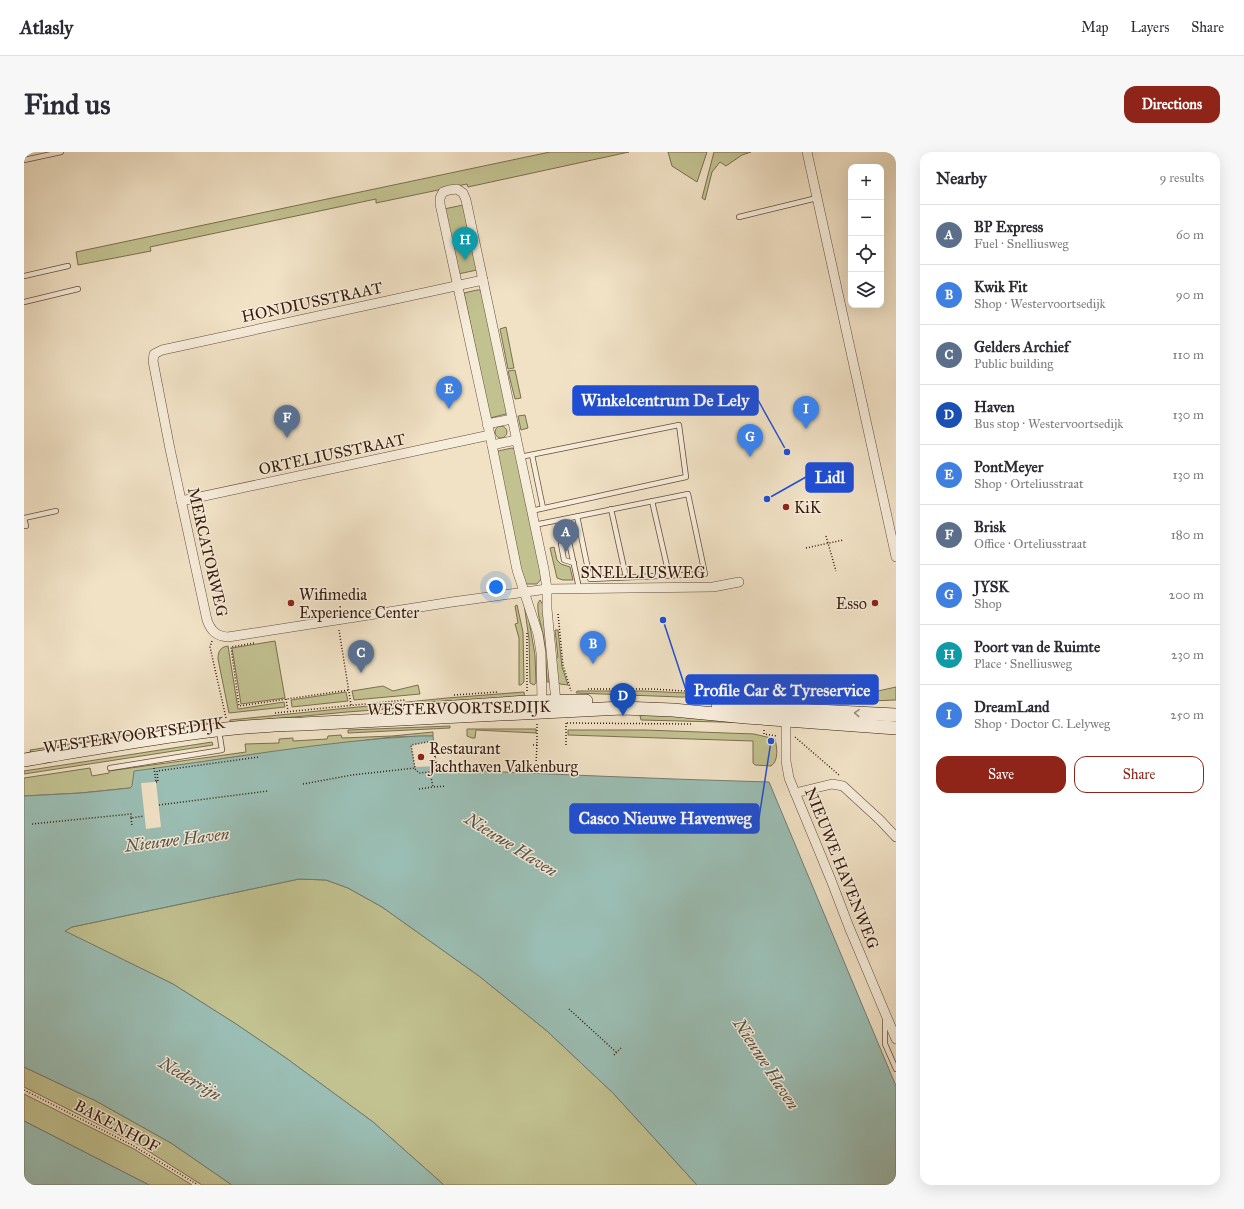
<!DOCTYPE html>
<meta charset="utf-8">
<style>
body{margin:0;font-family:"IM FELL Great Primer",serif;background:#f7f7f7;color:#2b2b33}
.controls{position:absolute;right:12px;top:12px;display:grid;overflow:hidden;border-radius:8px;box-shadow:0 4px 16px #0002}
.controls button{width:36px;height:36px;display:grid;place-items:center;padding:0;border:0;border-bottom:1px solid #e1e1e2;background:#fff;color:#2b2b33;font:20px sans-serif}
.you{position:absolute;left:472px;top:435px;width:14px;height:14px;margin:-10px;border:3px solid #fff;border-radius:50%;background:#1a73e8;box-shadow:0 0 0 6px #1a73e833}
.badge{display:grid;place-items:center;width:26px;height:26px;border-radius:50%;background:#8f2418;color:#fff;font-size:13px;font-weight:700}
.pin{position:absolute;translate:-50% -33px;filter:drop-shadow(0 1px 2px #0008)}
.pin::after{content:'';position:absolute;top:21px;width:14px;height:12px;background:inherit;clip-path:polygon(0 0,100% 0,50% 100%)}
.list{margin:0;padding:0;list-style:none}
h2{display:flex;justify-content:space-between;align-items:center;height:52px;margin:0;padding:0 16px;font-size:17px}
h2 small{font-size:13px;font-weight:400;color:#7c7c81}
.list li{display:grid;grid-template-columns:26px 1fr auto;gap:12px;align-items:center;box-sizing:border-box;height:60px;padding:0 16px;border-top:1px solid #e1e1e2}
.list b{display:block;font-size:15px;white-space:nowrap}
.list p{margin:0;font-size:13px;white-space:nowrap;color:#7c7c81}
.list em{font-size:13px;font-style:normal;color:#7c7c81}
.actions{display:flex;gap:8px;padding:12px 16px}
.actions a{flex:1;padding:9px 0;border:1px solid #8f2418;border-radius:12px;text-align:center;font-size:14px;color:#8f2418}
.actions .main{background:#8f2418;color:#fff}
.icon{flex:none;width:22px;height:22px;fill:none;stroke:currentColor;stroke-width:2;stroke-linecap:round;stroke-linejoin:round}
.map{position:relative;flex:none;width:872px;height:1033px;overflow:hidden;border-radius:12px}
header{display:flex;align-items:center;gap:24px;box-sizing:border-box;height:56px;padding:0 20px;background:#fff;border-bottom:1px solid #e1e1e2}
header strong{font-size:19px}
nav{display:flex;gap:22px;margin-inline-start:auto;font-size:14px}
.intro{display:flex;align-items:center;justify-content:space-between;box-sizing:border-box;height:96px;padding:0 24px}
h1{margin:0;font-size:28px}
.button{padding:10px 18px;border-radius:12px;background:#8f2418;color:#fff;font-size:14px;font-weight:700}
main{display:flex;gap:24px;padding:0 24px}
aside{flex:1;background:#fff;border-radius:12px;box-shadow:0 4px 16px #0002}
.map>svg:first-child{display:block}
.green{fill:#c2c190;stroke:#7c6e4f}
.water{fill:#9bbeb4;stroke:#737c72}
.pier{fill:#f1e2c6}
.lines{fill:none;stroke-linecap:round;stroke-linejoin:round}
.lane-casing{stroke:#654c3c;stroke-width:6}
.street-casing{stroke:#654c3c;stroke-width:10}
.secondary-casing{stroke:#361a0e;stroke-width:14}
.path{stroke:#361a0e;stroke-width:1.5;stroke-dasharray:1 2;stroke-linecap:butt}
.lane{stroke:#f6ecda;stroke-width:4.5}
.street{stroke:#f6ecda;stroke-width:9}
.secondary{stroke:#f6ecda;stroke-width:13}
.oneway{stroke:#a08e7e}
.poi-dot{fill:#8f2418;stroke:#f6ecda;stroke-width:1.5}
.labels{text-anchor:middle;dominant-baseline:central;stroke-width:3;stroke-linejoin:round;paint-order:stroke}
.street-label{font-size:16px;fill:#361a0e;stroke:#f6ecda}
.poi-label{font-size:16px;fill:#361a0e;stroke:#f6ecda;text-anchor:start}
.water-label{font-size:17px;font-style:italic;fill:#595348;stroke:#f6ecda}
.leader{fill:none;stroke:#1d4ed8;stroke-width:1.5}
.callout-dot{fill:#1d4ed8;stroke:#f6ecda;stroke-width:1.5}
.callout{fill:#1d4ed8;stroke:#1d4ed8;stroke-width:1.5}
.callout-label{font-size:17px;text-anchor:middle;font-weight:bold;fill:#fff}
</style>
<header>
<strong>Atlasly</strong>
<nav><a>Map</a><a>Layers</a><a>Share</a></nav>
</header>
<div class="intro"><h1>Find us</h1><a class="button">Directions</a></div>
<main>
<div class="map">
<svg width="872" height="1033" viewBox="0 0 872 1033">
<rect width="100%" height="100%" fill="#f1e2c6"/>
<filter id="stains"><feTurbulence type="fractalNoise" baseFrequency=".005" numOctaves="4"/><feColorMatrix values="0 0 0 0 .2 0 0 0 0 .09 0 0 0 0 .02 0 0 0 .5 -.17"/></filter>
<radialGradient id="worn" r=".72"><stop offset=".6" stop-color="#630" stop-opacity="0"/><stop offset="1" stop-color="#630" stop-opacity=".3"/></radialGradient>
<!-- green -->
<g class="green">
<polygon points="526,0 605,0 444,35 443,32 352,51 352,47 126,95 127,99 54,113 52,100"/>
<polygon points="644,0 683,0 673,30 648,14"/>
<polygon points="690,0 727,0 718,3 702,14 696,10 688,20 681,48 678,46"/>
<polygon points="439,53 453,118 434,122 420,57"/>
<polygon points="453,138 456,138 458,141 483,259 482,262 466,266 440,141"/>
<polygon points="482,175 490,216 484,217 476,177"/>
<polygon points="491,218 497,246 491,247 484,219"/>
<polygon points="501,263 504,276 497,278 494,264"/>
<circle cx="477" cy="280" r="6"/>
<polygon points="488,296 491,297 518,426 513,432 502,432 499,428 472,302 474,299"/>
<polygon points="530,395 533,408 537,412 546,415 549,428 539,428 533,426 526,396"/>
<path d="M516,448L519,453L525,507V530H523C522,514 522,498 519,482C517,472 513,462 514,451Z"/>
<polygon points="500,452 503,457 511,503 512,531 510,533 506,531 505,487"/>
<polygon points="493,453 499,480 500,530 497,533 495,533 495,486 491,472 494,471 491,454"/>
<polygon points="531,478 534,478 538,515 544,533 536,532 533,529 531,508 534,505"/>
<polygon points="251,489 261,546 217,552 208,496"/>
<path d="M204,494L214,557L260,550L261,555L205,561L194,507C194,500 196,495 204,494Z"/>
<polygon points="394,533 396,542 330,548 328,539 359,534 369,539"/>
<polygon points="872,535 872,548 818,550 818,547"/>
<polygon points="553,539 619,539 662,541 662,545 656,545 552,541"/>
<polygon points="322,540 324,549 268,555 267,548"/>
<polygon points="500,540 501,547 323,560 206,571 206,568 423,546"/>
<polygon points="626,562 735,571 617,568 616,564"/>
<polygon points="183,571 184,574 7,601 6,598"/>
<polygon points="426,574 426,576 324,581 324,578"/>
<polygon points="443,577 512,577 512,581 452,578 451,586 448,586 443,584"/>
<path d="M544,578H621L730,582L751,587C753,595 755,609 747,614L731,613L729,611V589L544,583Z"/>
<polygon points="409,580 409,584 368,585 232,602 129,617 106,636 57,641 0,644 0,626 66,616 68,624 85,621 85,619 222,600 221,592 255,591 255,587 269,586 269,589 303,587 304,584 317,583 318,586 368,584"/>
<polygon points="188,590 189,593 0,622 0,619"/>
<polygon points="275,727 302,728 324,736 358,755 455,824 523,879 589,941 673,1033 420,1033 349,970 262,906 212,872 149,832 40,779 48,775"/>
<polygon points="0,915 72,949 147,991 208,1033 178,1033 113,992 0,935"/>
<polygon points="0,942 110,997 168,1033 125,1033 0,969"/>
</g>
<!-- water -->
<g class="water">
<path d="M395,584H409L413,617C524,622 634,627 745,630L872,934V1033H673L589,941L523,879L455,824L358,755L324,736L302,728L275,727L48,775L41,779L149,832L212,872L262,906L349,970L420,1033H208L147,991L72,949L0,915V644L57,641L106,636L108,634L110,619C205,607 299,589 395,584Z"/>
<polygon points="0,969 125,1033 0,1033"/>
</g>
<!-- pier -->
<g class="pier">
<polygon points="409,589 412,614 391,615 387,593"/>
<polygon points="132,630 137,675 122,677 117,631"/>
</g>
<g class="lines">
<!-- lane casing -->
<g class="lane-casing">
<g id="lane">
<polyline points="0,8 37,0"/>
<polyline points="715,65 793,46"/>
<polyline points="0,124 44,114"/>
<polyline points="0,150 54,137"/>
<polyline points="508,303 519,356"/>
<polyline points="496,305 655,273 662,325 507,359"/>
<polyline points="628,349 645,423"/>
<polyline points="587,357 602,425"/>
<polyline points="0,366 32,359"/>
<polyline points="0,366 2,374 0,374"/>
<polyline points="540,367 664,342 681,422 566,427 553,364"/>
<polyline points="510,373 540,367 555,436"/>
<polyline points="544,384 537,392 540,408 550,411"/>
<polyline points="86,616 198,598 195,579"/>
<polyline points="861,867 861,892 872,917"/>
</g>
</g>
<!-- street casing -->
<g class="street-casing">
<g id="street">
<polyline points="783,0 872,405"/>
<polygon points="433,37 439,41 442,48 520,417 523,437 523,457 532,550 525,559 518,550 517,501 514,482 493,418 466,283 416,52 416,46 419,40 425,38"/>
<path d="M459,128L152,195L138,198L130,202L129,209L146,297L183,468C187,479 192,484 204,485L428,450L523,437L689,435L715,430"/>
<polyline points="463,272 488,267"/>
<polyline points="468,293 492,288"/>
<polyline points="157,349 466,283"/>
<polyline points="762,564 762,609 765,626 807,728 825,775 872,887"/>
<polyline points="771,641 808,632 819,634 856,668 872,685"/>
</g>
</g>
<!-- secondary casing -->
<g class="secondary-casing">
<g id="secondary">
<polyline points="694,554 872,563"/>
<polyline points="386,558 503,550 562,549"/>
<path d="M0,608C92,593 185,574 278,572L598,556L649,558L722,565L872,576"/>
</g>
</g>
<!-- path -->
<g class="path">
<polyline points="802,384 812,419"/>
<polyline points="782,396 819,388"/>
<polyline points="534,462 539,513 547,539"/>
<polyline points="315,478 327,553"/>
<polyline points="503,481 503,539"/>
<polyline points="188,489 186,495 202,566"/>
<polyline points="230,491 207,495 215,554 325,538"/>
<polyline points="564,537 629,537 722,543"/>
<polyline points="430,543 474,540"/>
<polyline points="262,547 264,559"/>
<polyline points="785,548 785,544 789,539"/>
<polyline points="251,561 381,548"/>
<polyline points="542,571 542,595"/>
<polyline points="543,571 667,572"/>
<polyline points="740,578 740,582 753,584"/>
<polyline points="771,585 815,623"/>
<polyline points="509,593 513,593 513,571"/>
<polyline points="512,612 513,593"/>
<polyline points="130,616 132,630"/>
<polyline points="391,617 395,621 406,620 409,635 422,634"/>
<polyline points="132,630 134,630 133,619 235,605"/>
<polyline points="279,632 328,623 391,616 387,593 409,589 412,614 413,612"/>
<polyline points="395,637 409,635"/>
<polyline points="135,653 244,639"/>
<polyline points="107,666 108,674"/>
<polyline points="8,672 107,662 107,666 120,664"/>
<polyline points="545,857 592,900"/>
<polyline points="590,903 597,896"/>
<polyline points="0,938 108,993 174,1033"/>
</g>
<!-- lane -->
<use href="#lane" class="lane"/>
<!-- street -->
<use href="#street" class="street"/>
<!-- secondary -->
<use href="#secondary" class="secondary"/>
</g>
<!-- one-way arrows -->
<defs><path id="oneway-chevron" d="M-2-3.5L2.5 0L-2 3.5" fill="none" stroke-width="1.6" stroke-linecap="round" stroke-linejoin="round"/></defs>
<use class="oneway" href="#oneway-chevron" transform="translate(833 561) rotate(-177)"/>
<!-- markers -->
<g class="poi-dot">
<circle cx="762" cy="355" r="4"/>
<circle cx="267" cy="451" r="4"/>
<circle cx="851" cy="451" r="4"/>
<circle cx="397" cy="605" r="4"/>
</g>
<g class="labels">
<!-- street labels -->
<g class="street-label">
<text transform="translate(288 150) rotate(-12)">HONDIUSSTRAAT</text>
<text transform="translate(308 302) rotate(-12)">ORTELIUSSTRAAT</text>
<text transform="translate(184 400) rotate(77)">MERCATORWEG</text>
<text x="619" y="420">SNELLIUSWEG</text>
<text transform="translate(435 556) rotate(-1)">WESTERVOORTSEDIJK</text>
<text transform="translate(110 583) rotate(-8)">WESTERVOORTSEDIJK</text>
<text transform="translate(818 716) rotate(68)">NIEUWE HAVENWEG</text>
<text transform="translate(93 974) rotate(28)">BAKENHOF</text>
</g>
<!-- poi labels -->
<g class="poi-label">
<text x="770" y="355">KiK</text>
<text x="275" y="442">Wifimedia<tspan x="275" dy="18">Experience Center</tspan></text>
<text x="843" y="451" text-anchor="end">Esso</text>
<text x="405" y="596">Restaurant<tspan x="405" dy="18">Jachthaven Valkenburg</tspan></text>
</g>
<!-- water labels -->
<g class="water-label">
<text transform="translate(153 688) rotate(-7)">Nieuwe Haven</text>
<text transform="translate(487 693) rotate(32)">Nieuwe Haven</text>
<text transform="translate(742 912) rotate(57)">Nieuwe Haven</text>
<text transform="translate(166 927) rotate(31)">Nederrijn</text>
</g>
</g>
<!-- callouts -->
<path class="leader" d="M763 300L734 248M743 347L782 325M639 468L662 538M747 589L735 666"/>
<g class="callout-dot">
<circle cx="763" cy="300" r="4"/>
<circle cx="743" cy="347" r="4"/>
<circle cx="639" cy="468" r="4"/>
<circle cx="747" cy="589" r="4"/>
</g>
<g class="callout">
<rect x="549" y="234" width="185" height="29" rx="4"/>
<rect x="782" y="311" width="47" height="29" rx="4"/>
<rect x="662" y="523" width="192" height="29" rx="4"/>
<rect x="546" y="652" width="189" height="29" rx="4"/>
</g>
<g class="callout-label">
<text x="641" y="254">Winkelcentrum De Lely</text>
<text x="806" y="331">Lidl</text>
<text x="758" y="544">Profile Car &amp; Tyreservice</text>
<text x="641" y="672">Casco Nieuwe Havenweg</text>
</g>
<rect width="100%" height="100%" filter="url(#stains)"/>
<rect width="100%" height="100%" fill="url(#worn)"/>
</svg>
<div class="controls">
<button>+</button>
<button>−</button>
<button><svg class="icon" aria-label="locate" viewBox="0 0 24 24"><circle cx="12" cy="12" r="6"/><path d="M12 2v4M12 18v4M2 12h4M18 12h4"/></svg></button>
<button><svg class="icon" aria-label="layers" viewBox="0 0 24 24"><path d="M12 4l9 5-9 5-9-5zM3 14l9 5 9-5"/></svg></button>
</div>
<div class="you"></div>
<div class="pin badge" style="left:542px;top:400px;background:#5c6f8a">A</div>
<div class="pin badge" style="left:569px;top:512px;background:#3f7fe0">B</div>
<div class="pin badge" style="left:337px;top:521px;background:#5c6f8a">C</div>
<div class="pin badge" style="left:599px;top:564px;background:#1a4fb4">D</div>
<div class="pin badge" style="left:425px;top:257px;background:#3f7fe0">E</div>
<div class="pin badge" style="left:263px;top:286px;background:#5c6f8a">F</div>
<div class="pin badge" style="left:726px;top:305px;background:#3f7fe0">G</div>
<div class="pin badge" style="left:441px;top:108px;background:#0f9aa8">H</div>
<div class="pin badge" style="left:782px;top:277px;background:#3f7fe0">I</div>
</div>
<aside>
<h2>Nearby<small>9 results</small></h2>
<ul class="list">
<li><span class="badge" style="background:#5c6f8a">A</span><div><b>BP Express</b><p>Fuel · Snelliusweg</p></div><em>60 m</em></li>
<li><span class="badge" style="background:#3f7fe0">B</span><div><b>Kwik Fit</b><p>Shop · Westervoortsedijk</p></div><em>90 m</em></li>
<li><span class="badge" style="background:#5c6f8a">C</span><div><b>Gelders Archief</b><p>Public building</p></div><em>110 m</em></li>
<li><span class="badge" style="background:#1a4fb4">D</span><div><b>Haven</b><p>Bus stop · Westervoortsedijk</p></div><em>130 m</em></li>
<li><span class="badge" style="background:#3f7fe0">E</span><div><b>PontMeyer</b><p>Shop · Orteliusstraat</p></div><em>130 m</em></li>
<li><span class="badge" style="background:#5c6f8a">F</span><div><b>Brisk</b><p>Office · Orteliusstraat</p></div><em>180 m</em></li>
<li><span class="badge" style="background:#3f7fe0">G</span><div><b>JYSK</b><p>Shop</p></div><em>200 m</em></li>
<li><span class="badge" style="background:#0f9aa8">H</span><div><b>Poort van de Ruimte</b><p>Place · Snelliusweg</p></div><em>230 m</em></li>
<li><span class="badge" style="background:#3f7fe0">I</span><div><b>DreamLand</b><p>Shop · Doctor C. Lelyweg</p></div><em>250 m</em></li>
</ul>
<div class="actions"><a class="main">Save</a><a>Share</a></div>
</aside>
</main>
